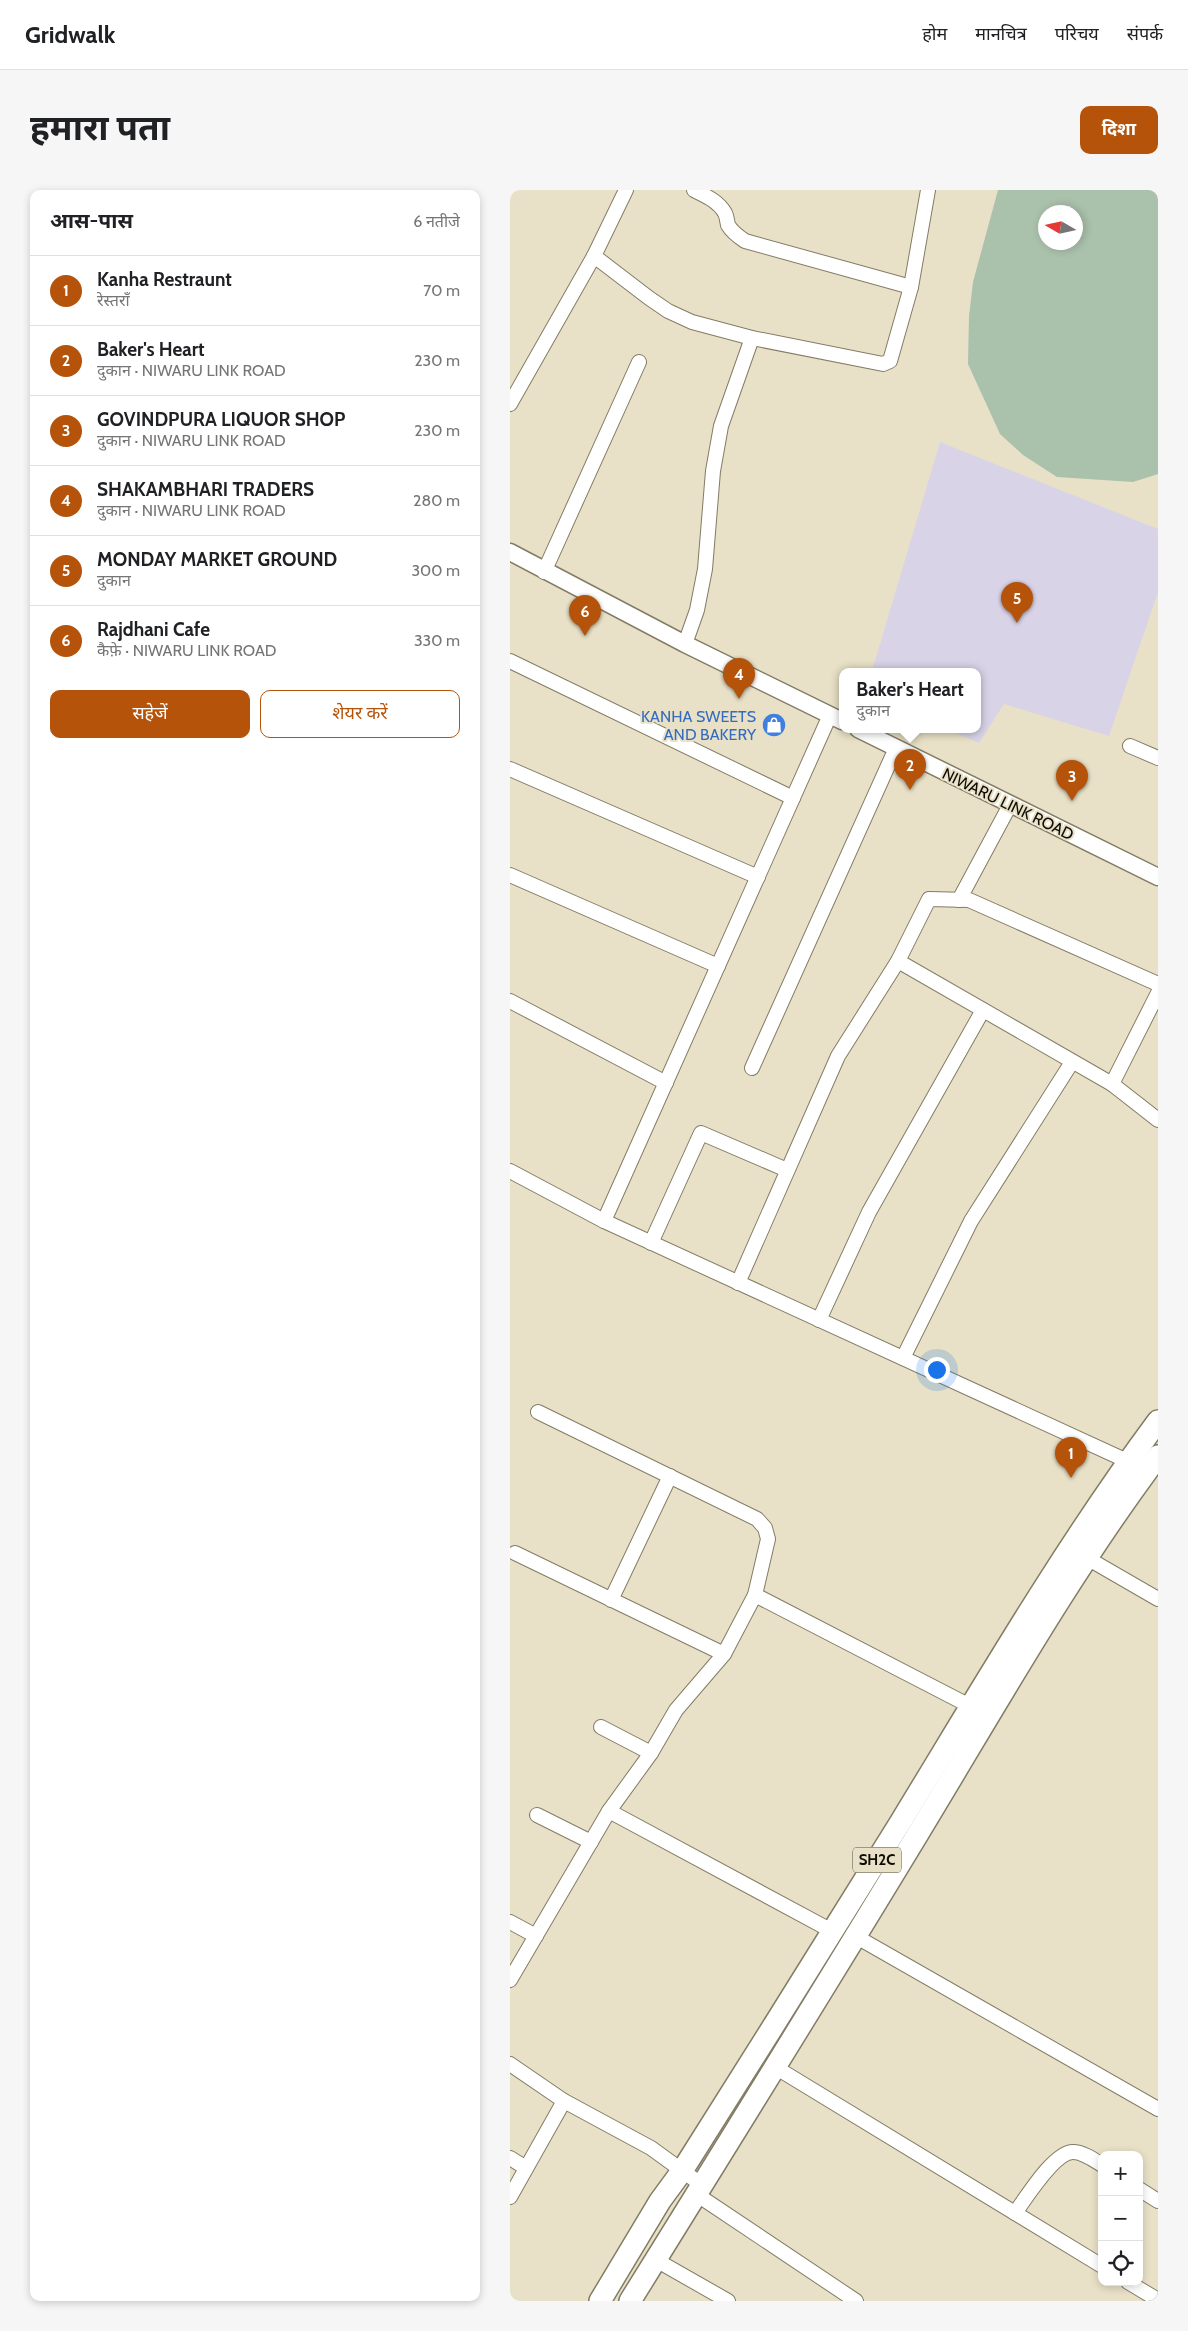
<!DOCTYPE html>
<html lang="hi">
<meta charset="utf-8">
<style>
body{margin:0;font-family:Cabin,"Noto Sans Devanagari",sans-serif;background:#f6f6f6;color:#202124}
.controls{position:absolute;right:15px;bottom:15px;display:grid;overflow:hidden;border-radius:10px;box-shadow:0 2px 8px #0003}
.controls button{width:45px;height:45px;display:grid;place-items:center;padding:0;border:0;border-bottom:1px solid #e0e0e0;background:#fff;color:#202124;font:25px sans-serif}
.compass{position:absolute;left:528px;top:15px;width:45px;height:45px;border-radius:50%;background:#fff;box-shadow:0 2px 8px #0003;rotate:279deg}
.you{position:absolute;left:426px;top:1179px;width:18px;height:18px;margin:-12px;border:4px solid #fff;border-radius:50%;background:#1a73e8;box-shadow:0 0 0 8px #1a73e833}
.badge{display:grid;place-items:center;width:32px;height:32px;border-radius:50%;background:#b45309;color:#fff;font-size:16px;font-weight:700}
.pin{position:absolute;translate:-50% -41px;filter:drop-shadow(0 1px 2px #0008)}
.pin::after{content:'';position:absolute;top:26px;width:18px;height:15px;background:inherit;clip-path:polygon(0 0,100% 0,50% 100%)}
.popup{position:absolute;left:329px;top:478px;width:142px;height:65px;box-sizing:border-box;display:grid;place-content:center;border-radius:10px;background:#fff;filter:drop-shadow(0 1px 4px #0005);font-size:16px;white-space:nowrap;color:#757577}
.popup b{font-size:19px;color:#202124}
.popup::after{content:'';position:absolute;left:50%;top:100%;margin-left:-10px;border:10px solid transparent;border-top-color:#fff}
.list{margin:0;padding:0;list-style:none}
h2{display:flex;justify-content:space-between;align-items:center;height:65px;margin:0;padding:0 20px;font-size:21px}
h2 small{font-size:16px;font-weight:400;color:#757577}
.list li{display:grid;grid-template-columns:32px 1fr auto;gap:15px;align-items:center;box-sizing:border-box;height:70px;padding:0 20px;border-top:1px solid #e0e0e0}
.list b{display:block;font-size:19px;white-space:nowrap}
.list p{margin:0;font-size:16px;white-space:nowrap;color:#757577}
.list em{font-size:16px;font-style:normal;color:#757577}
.actions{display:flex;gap:10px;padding:15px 20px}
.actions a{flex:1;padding:11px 0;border:1px solid #b45309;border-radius:10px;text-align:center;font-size:18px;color:#b45309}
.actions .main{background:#b45309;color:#fff}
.icon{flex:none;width:28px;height:28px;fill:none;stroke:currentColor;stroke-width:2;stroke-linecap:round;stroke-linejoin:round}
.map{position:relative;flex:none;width:648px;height:2111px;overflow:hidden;border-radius:10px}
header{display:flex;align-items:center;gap:30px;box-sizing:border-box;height:70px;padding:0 25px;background:#fff;border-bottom:1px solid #e0e0e0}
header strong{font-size:24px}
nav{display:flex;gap:28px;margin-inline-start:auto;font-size:18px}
.intro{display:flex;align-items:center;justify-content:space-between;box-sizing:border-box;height:120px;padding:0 30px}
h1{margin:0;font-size:35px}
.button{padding:12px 22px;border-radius:10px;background:#b45309;color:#fff;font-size:18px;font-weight:700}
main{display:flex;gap:30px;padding:0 30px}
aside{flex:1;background:#fff;border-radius:10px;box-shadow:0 2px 8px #0003}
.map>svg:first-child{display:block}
.commercial{fill:#d9d3e8}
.green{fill:#aac1ac;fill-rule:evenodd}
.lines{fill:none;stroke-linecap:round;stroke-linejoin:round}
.minor-casing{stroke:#837c65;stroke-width:16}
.tertiary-casing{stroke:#837c65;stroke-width:19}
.primary-casing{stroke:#837c65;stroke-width:24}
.minor{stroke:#fff;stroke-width:14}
.tertiary{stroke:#fff;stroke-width:16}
.primary{stroke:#fff;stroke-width:21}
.labels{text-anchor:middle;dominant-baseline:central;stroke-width:4;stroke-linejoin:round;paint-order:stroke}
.shield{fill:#e8e1c7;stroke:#504c3f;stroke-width:1}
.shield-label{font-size:15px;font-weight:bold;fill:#0f0c05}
.shop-label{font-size:16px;fill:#366cbe;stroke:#e8e1c7;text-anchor:end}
.street-label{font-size:16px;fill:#0f0c05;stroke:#e8e1c7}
</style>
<header>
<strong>Gridwalk</strong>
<nav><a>होम</a><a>मानचित्र</a><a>परिचय</a><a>संपर्क</a></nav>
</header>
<div class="intro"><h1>हमारा पता</h1><a class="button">दिशा</a></div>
<main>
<aside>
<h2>आस-पास<small>6 नतीजे</small></h2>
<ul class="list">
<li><span class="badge">1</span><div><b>Kanha Restraunt</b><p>रेस्तराँ</p></div><em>70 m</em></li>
<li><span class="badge">2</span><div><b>Baker's Heart</b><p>दुकान · NIWARU LINK ROAD</p></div><em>230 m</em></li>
<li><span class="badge">3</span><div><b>GOVINDPURA LIQUOR SHOP</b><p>दुकान · NIWARU LINK ROAD</p></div><em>230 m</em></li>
<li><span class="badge">4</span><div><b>SHAKAMBHARI TRADERS</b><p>दुकान · NIWARU LINK ROAD</p></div><em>280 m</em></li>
<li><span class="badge">5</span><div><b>MONDAY MARKET GROUND</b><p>दुकान</p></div><em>300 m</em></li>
<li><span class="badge">6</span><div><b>Rajdhani Cafe</b><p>कैफ़े · NIWARU LINK ROAD</p></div><em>330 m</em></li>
</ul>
<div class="actions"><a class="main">सहेजें</a><a>शेयर करें</a></div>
</aside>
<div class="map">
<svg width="648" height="2111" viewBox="0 0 648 2111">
<rect width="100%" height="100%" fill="#e8e1c7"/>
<!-- commercial -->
<polygon class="commercial" points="430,252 648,339 648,402 599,546 494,514 469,553 437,539 468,539 468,481 362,481"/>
<!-- green -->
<path class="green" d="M488,0H648V284L623,292L547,287L513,265L490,244L458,174L459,126L463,92ZM536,22H566V52H536Z"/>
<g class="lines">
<!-- minor casing -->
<g class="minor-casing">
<g id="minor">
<path d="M184,0C196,6 208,11 215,23C217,27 217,31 218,35C222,42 229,47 235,51L401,97"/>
<polyline points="84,66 139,108 158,121 182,132 242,148 373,174 380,171 401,97 418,0"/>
<polyline points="0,214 84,66 116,0"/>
<polyline points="34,382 129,172"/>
<polyline points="175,454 187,420 195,379 203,281 211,236 242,148"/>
<polyline points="0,471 283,608"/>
<polyline points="620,556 648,568"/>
<polyline points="0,579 248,687"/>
<polyline points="0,685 208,776"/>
<polyline points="449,710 500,615"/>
<polyline points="388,771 602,894 648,930"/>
<polyline points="0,811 156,893"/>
<polyline points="242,878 386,558"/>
<polyline points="602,894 648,803"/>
<polyline points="0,981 94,1031 626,1275"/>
<polyline points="94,1031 320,525"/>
<polyline points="141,1053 191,943 277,980"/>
<polyline points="228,1093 328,866 388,771 419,709 459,710 648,794"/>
<polyline points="309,1130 359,1022 473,820"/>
<polyline points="393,1168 461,1031 562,872"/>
<polyline points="5,1363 214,1464 245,1405 258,1349 255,1338 247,1329 28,1222"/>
<polyline points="577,1368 648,1409"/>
<polyline points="245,1405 460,1516"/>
<polyline points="101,1410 160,1286"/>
<polyline points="91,1537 141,1563"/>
<polyline points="99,1621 322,1741"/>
<polyline points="27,1625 81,1652"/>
<polyline points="0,1732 26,1746"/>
<polyline points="345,1746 648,1919"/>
<polyline points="0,1790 99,1621 141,1563 166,1520 214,1464"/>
<polyline points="0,1874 54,1911 141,1958 192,1995"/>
<polyline points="265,1877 592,2076"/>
<polyline points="0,1968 16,1978"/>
<polyline points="629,1999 648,2011"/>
<polyline points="186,2004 346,2111"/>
<polyline points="0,2007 54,1911"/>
<path d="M505,2023C516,2008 544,1962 563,1962C573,1962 584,1970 592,1975"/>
<polyline points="146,2070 218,2111"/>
<polyline points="618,2092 648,2110"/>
</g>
</g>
<!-- tertiary casing -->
<g class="tertiary-casing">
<g id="tertiary">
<polyline points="0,362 175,454 332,531"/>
<polyline points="348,539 648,687"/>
</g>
</g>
<!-- primary casing -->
<g class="primary-casing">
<g id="primary">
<path d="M90,2111L150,2011L172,1981C245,1865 318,1750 390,1633C473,1497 553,1359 648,1231"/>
<path d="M120,2111C217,1955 314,1799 409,1642C486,1515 559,1385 648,1266"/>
</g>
</g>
<!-- minor -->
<use href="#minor" class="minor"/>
<!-- tertiary -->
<use href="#tertiary" class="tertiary"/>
<!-- primary -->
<use href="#primary" class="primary"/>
</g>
<!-- icons -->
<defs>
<g id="shop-disc" transform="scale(1.25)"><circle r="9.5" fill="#3f7fe0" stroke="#e8e1c7"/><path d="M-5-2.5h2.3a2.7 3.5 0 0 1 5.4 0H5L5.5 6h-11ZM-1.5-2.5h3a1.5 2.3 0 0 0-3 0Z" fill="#fff"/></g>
</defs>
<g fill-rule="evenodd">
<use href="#shop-disc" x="264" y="535"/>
</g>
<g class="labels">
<!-- shield labels -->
<rect class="shield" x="343" y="1657.5" width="48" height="25" rx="4"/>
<g class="shield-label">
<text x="367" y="1670">SH2C</text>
</g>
<!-- shop labels -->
<g class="shop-label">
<text x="246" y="526">KANHA SWEETS<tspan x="246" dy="18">AND BAKERY</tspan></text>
</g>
<!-- street labels -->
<g class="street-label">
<text transform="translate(498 614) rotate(26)">NIWARU LINK ROAD</text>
</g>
</g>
</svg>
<div class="controls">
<button>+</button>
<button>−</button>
<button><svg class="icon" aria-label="locate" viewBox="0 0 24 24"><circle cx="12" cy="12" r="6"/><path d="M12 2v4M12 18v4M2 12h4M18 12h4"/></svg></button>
</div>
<svg class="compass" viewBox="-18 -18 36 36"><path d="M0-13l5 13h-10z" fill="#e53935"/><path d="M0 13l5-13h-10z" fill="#757577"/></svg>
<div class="you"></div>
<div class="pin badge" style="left:561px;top:1288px">1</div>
<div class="pin badge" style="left:400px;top:600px">2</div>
<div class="popup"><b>Baker's Heart</b>दुकान</div>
<div class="pin badge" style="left:562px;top:611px">3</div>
<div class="pin badge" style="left:229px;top:509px">4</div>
<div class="pin badge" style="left:507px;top:433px">5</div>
<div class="pin badge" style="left:75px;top:446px">6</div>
</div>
</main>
